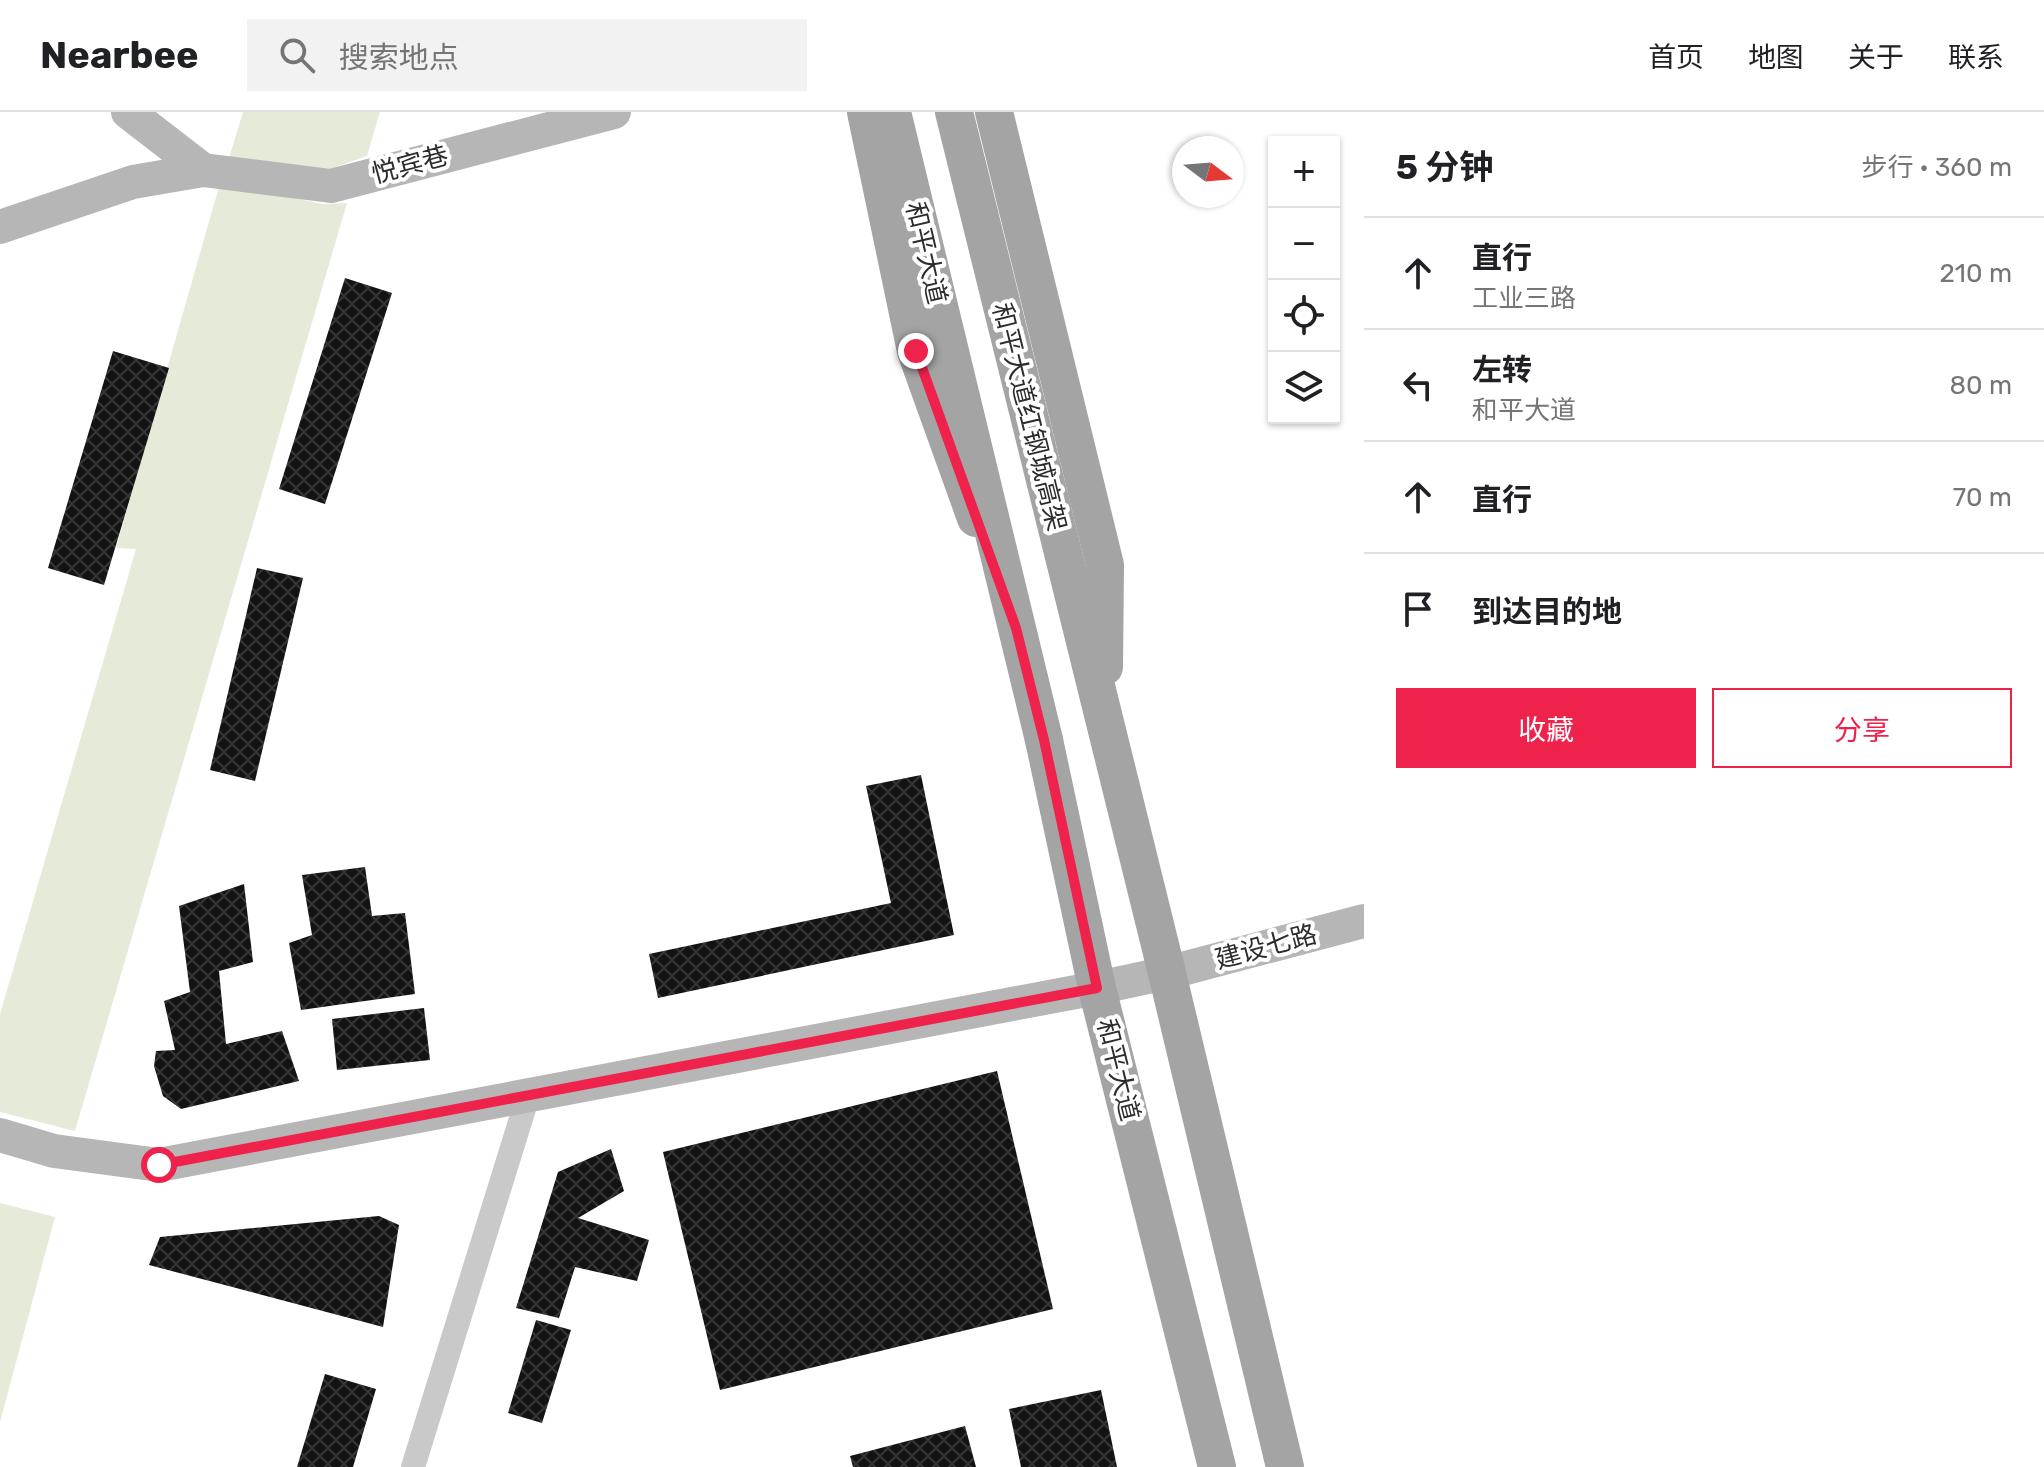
<!DOCTYPE html>
<html lang="zh">
<meta charset="utf-8">
<style>
body{margin:0;font-family:Rubik,"Noto Sans SC",sans-serif;background:#f2f2f2;color:#202124}
.controls{position:absolute;right:24px;top:24px;display:grid;overflow:hidden;border-radius:0px;box-shadow:0 2px 6px #0004}
.controls button{width:72px;height:72px;display:grid;place-items:center;padding:0;border:0;border-bottom:2px solid #e0e0e0;background:#fff;color:#202124;font:40px sans-serif}
.compass{position:absolute;left:1172px;top:24px;width:72px;height:72px;border-radius:50%;background:#fff;box-shadow:0 2px 6px #0004;rotate:106deg}
.stop{position:absolute;width:24px;height:24px;margin:-18px;border:6px solid #ef224c;border-radius:50%;background:#fff}
.stop.end{background:#ef224c;border-color:#fff;box-shadow:0 2px 8px #0008}
.list{margin:0;padding:0;list-style:none}
h2{display:flex;justify-content:space-between;align-items:center;height:104px;margin:0;padding:0 32px;font-size:34px}
h2 small{font-size:26px;font-weight:400;color:#757577}
.list li{display:grid;grid-template-columns:52px 1fr auto;gap:24px;align-items:center;box-sizing:border-box;height:112px;padding:0 32px;border-top:2px solid #e0e0e0}
.list b{display:block;font-size:30px;white-space:nowrap}
.list p{margin:0;font-size:26px;white-space:nowrap;color:#757577}
.list em{font-size:26px;font-style:normal;color:#757577}
.actions{display:flex;gap:16px;padding:24px 32px}
.actions a{flex:1;padding:18px 0;border:2px solid #ef224c;border-radius:0px;text-align:center;font-size:28px;color:#ef224c}
.actions .main{background:#ef224c;color:#fff}
.icon{flex:none;width:44px;height:44px;fill:none;stroke:currentColor;stroke-width:2;stroke-linecap:round;stroke-linejoin:round}
.map{position:relative;flex:none;width:1364px;height:1355px;overflow:hidden}
header{display:flex;align-items:center;gap:48px;box-sizing:border-box;height:112px;padding:0 40px;background:#fff;border-bottom:2px solid #e0e0e0}
header strong{font-size:38px}
nav{display:flex;gap:44px;margin-inline-start:auto;font-size:28px}
.search{width:560px;height:72px;background:#f2f2f2;display:flex;align-items:center;gap:20px;box-sizing:border-box;padding:0 28px;border-radius:0px;color:#757577;font-size:30px}
main{display:flex}
aside{flex:1;background:#fff}
.map>svg:first-child{display:block}
.park{fill:#e5ebd8}
.building{fill:url(#building-cross-hatch)}
.lines{fill:none;stroke-linecap:round;stroke-linejoin:round}
.street{stroke:#c9c9c9;stroke-width:24}
.secondary{stroke:#b6b6b6;stroke-width:34}
.primary{stroke:#a4a4a4;stroke-width:38}
.primary-bridge{stroke:#a4a4a4;stroke-width:38}
.route{stroke:#ef224c;stroke-width:10}
.labels{text-anchor:middle;dominant-baseline:central;stroke-width:8;stroke-linejoin:round;paint-order:stroke}
.street-label{font-size:26px;fill:#2c2c2c;stroke:#fff}
</style>
<header>
<strong>Nearbee</strong>
<div class="search"><svg class="icon" aria-label="search" viewBox="0 0 24 24"><circle cx="10" cy="10" r="6"/><path d="M15 15l6 6"/></svg>搜索地点</div>
<nav><a>首页</a><a>地图</a><a>关于</a><a>联系</a></nav>
</header>
<main>
<div class="map">
<svg width="1364" height="1355" viewBox="0 0 1364 1355">
<defs>
<pattern id="building-cross-hatch" width="8" height="8" patternUnits="userSpaceOnUse" patternTransform="scale(2)"><rect width="8" height="8" fill="#131313"/><path d="M0 0l8 8M0 8l8-8" fill="none" stroke="#363636"/></pattern>
</defs>
<rect width="100%" height="100%" fill="#fff"/>
<!-- park -->
<g class="park">
<polygon points="243,0 380,0 367,44 327,58 229,46"/>
<polygon points="220,71 323,92 347,91 75,1019 0,1000 0,902 136,437 116,436"/>
<polygon points="0,1091 55,1105 0,1310"/>
</g>
<!-- building -->
<g class="building">
<polygon points="345,166 392,181 325,392 279,377"/>
<polygon points="113,239 169,256 104,473 48,456"/>
<polygon points="257,456 303,466 255,669 210,658"/>
<polygon points="921,663 954,823 658,886 649,842 891,791 866,674"/>
<polygon points="365,755 372,804 405,801 415,882 301,898 289,831 312,823 302,763"/>
<polygon points="244,772 253,850 219,859 226,932 282,919 299,969 181,997 163,984 154,954 156,939 175,938 164,889 190,880 179,794"/>
<polygon points="424,896 430,948 337,958 332,907"/>
<polygon points="997,959 1053,1197 720,1278 663,1040"/>
<polygon points="611,1037 624,1079 578,1106 649,1128 637,1169 575,1155 559,1206 516,1196 558,1060"/>
<polygon points="379,1104 399,1113 383,1215 149,1153 160,1125"/>
<polygon points="536,1208 571,1218 542,1311 508,1301"/>
<polygon points="325,1262 376,1277 353,1355 297,1355"/>
<polygon points="1101,1278 1117,1355 1021,1355 1009,1297"/>
<polygon points="965,1314 976,1355 853,1355 850,1344"/>
</g>
<g class="lines">
<!-- street -->
<polyline class="street" points="413,1355 528,984"/>
<!-- secondary -->
<g class="secondary">
<polyline points="128,0 203,58"/>
<polyline points="0,115 133,70 203,58 331,74 614,0"/>
<polyline points="0,1023 54,1039 159,1053 1097,876 1167,861 1364,809"/>
</g>
<!-- primary -->
<g class="primary">
<polyline points="866,0 916,239 976,406"/>
<polyline points="954,0 1167,861 1285,1355"/>
<polyline points="994,0 1105,453 1104,555"/>
<polyline points="1044,628 1097,876 1217,1355"/>
</g>
<!-- primary-bridge -->
<polyline class="primary-bridge" points="892,0 1044,628"/>
</g>
<g class="lines">
<!-- route -->
<polyline class="route" points="159,1053 1097,876 1044,628 1016,516 916,239"/>
</g>
<g class="labels">
<!-- street labels -->
<g class="street-label">
<text transform="translate(410 53) rotate(-15)">悦宾巷</text>
<text transform="translate(926 141) rotate(77)">和平大道</text>
<text transform="translate(1029 305) rotate(76)">和平大道红钢城高架</text>
<text transform="translate(1266 835) rotate(-15)">建设七路</text>
<text transform="translate(1118 958) rotate(76)">和平大道</text>
</g>
</g>
</svg>
<div class="controls">
<button>+</button>
<button>−</button>
<button><svg class="icon" aria-label="locate" viewBox="0 0 24 24"><circle cx="12" cy="12" r="6"/><path d="M12 2v4M12 18v4M2 12h4M18 12h4"/></svg></button>
<button><svg class="icon" aria-label="layers" viewBox="0 0 24 24"><path d="M12 4l9 5-9 5-9-5zM3 14l9 5 9-5"/></svg></button>
</div>
<svg class="compass" viewBox="-18 -18 36 36"><path d="M0-13l5 13h-10z" fill="#e53935"/><path d="M0 13l5-13h-10z" fill="#757577"/></svg>
<div class="stop" style="left:159px;top:1053px"></div>
<div class="stop end" style="left:916px;top:239px"></div>
</div>
<aside>
<h2>5 分钟<small>步行 · 360 m</small></h2>
<ul class="list">
<li><svg class="icon" aria-label="ahead" viewBox="0 0 24 24"><path d="M12 20V5M6 11l6-6 6 6"/></svg><div><b>直行</b><p>工业三路</p></div><em>210 m</em></li>
<li><svg class="icon" aria-label="left" viewBox="0 0 24 24"><path d="M17 20v-9H6M10 6l-5 5 5 5"/></svg><div><b>左转</b><p>和平大道</p></div><em>80 m</em></li>
<li><svg class="icon" aria-label="ahead" viewBox="0 0 24 24"><path d="M12 20V5M6 11l6-6 6 6"/></svg><div><b>直行</b></div><em>70 m</em></li>
<li><svg class="icon" aria-label="arrive" viewBox="0 0 24 24"><path d="M6 21V4h12l-3 4 3 4H6"/></svg><div><b>到达目的地</b></div></li>
</ul>
<div class="actions"><a class="main">收藏</a><a>分享</a></div>
</aside>
</main>
